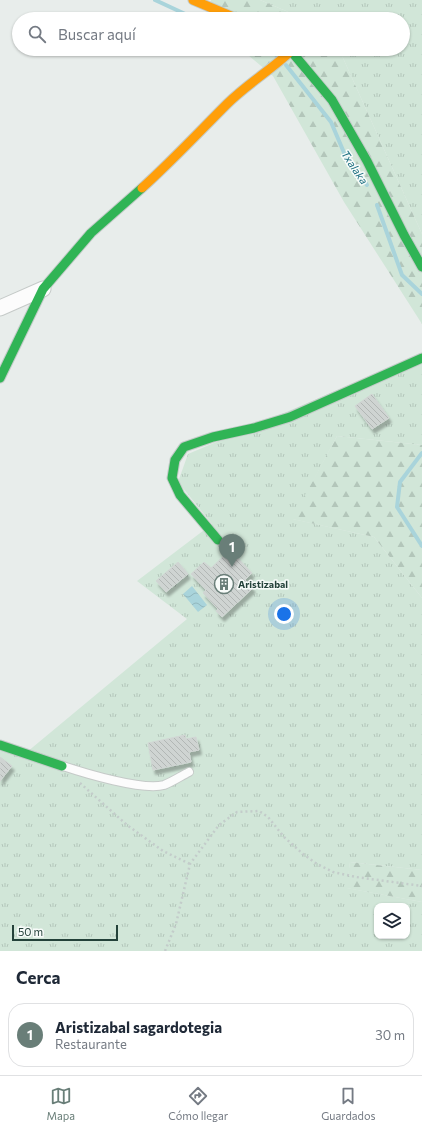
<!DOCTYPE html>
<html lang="es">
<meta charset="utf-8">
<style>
body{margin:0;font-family:Commissioner,sans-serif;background:#f2f2f3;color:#1f2937}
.controls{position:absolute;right:12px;bottom:12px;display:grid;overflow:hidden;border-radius:8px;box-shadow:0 1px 3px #0004}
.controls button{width:36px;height:36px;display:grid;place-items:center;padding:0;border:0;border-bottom:1px solid #e0e1e3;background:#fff;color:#1f2937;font:20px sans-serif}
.scale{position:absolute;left:12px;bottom:10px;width:106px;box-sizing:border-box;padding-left:4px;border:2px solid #24423a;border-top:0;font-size:11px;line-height:14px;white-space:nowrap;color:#24423a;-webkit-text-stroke:3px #f7fbf9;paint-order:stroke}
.you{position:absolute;left:284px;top:614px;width:14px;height:14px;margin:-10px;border:3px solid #fff;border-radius:50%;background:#1a73e8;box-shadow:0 0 0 6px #1a73e833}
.badge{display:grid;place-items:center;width:26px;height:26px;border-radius:50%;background:#697e78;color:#fff;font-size:13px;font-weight:700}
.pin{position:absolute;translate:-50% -33px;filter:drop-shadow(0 1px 2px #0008)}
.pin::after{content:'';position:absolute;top:21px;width:14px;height:12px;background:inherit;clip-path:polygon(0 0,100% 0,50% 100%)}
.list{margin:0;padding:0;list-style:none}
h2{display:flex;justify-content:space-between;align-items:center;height:52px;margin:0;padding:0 16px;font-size:17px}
h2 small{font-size:13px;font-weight:400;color:#747a83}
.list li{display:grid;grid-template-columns:26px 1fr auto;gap:12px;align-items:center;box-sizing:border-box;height:64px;margin:0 8px 8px;padding:0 8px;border:1px solid #e0e1e3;border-radius:16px}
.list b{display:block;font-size:15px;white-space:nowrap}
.list p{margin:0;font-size:13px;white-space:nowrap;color:#747a83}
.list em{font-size:13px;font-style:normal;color:#747a83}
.icon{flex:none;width:22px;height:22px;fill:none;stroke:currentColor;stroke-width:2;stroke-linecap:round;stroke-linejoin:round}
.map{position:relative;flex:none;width:422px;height:951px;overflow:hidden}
.search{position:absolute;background:#fff;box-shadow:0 1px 3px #0004;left:12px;right:12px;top:12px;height:44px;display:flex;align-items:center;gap:10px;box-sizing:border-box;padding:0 14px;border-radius:22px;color:#747a83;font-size:15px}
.sheet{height:124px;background:#fff}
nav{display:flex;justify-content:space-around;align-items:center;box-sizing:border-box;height:56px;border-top:1px solid #e0e1e3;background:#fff;font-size:11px;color:#747a83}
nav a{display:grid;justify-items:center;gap:2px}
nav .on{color:#697e78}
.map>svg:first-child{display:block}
.grass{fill:url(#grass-tufts);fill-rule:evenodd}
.forest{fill:url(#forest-firs)}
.water{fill:url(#water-waves)}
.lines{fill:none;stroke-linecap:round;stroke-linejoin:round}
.stream{stroke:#a9d4db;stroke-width:4}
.building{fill:url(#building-back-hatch);stroke:#d1d6d4;filter:url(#shadow)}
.lane-casing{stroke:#c5cac8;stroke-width:10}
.street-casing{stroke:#c5cac8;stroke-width:17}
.fast-casing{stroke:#c3cbc8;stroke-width:11}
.slow-casing{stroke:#c3cbc8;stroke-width:11}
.path{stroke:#c3ccca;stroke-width:2.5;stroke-dasharray:2 3;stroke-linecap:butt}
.lane{stroke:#fcfcfc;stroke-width:8}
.street{stroke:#fcfcfc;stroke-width:15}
.fast{stroke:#30b455;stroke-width:9}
.slow{stroke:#ff9f0a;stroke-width:9}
.labels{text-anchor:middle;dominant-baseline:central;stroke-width:3;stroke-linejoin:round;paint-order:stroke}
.poi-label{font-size:10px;font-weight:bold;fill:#24423a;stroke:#f7fbf9;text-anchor:start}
.water-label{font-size:11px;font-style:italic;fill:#1c6f80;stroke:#f7fbf9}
</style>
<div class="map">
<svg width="422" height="951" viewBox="0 0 422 951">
<defs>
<pattern id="grass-tufts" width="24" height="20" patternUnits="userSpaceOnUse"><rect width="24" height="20" fill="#d1e6d8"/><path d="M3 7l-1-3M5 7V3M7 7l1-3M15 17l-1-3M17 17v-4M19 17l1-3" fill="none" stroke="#b3c6ba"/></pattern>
<pattern id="forest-firs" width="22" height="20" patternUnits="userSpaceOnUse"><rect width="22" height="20" fill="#d1e6d8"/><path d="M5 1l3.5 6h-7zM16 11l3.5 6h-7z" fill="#b3c6ba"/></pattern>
<pattern id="water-waves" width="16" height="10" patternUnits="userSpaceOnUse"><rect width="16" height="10" fill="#a9d4db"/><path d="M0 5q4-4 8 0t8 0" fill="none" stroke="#91b7bd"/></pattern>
<pattern id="building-back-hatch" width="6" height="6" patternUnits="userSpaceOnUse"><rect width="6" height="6" fill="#cfd4d2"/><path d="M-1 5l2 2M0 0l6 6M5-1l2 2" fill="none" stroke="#b2b7b5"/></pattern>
<filter id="shadow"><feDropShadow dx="2.5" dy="4.5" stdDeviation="1" flood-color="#0004"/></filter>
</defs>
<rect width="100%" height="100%" fill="#e8edeb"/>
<!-- grass -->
<g class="grass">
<polygon points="260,0 422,0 422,234 339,49 403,49 403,19 305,19"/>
<path d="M422,354V445L337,436L293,519L374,537L422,598V870L350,862L347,888L422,902V951H0V742L27,752L187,619L137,581L212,524L178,482L188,454ZM377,906H407V936H377Z"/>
</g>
<!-- forest -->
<g class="forest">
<polygon points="211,0 260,0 305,19 212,19"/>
<polygon points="241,49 339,49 422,234 422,324 344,202 273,76"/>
<polygon points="337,436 422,445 422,598 374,537 292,519"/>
<polygon points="350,862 422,870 422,902 346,888"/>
</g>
<!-- water -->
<polygon class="water" points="192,586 207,605 198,612 183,594"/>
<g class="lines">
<!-- stream -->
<g class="stream">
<polyline points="155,0 196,19"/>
<polyline points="271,49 277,56"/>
<polyline points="286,65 331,122 345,155 367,185"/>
<polyline points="377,205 402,275 422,294"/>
<polyline points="422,453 400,482 397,507 422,546"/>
</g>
</g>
<!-- building -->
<g class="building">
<polygon points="372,394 389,418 372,429 355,406"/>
<polygon points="230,550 252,573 245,580 253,588 222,617 216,611 218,609 203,593 206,590 191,574 204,562 211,568"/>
<polygon points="178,562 188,574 166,592 156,581"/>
<polygon points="185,735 186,739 196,737 199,750 189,752 191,762 153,770 148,743"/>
<polygon points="0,757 12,766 0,781"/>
</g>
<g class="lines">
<!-- lane casing -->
<g class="lane-casing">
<path id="lane" d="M63,766C84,773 143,791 164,785C172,782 181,776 189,772"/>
</g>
<!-- street casing -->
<g class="street-casing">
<polyline id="street" points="0,308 43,289"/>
</g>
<!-- fast casing -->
<g class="fast-casing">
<g id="fast">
<polyline points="291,51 332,100 367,161 404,235 422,267"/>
<polyline points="0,378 43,289 91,233 142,188"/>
<polyline points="218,540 180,495 172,478 175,460 184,447 213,437 254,428 290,417 422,358"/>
<polyline points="0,745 62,766"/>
</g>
</g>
<!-- slow casing -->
<g class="slow-casing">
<g id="slow">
<polyline points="193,0 238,19"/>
<path d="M142,188C172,161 199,132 227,104C247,84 271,70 291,51L289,49"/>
</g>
</g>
<!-- path -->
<g class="path">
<polyline points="80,783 127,825 163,851 190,864"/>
<polyline points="165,951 176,924 190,864 219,825 237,812 259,811 268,817 284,837 303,854 317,864 333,872 356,877 422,886"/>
</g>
<!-- lane -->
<use href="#lane" class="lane"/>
<!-- street -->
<use href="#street" class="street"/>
<!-- fast -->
<use href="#fast" class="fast"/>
<!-- slow -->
<use href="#slow" class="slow"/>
</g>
<!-- icons -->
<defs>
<g id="building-ring" transform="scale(1)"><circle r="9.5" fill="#f7fbf9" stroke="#697e78" stroke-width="1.5"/><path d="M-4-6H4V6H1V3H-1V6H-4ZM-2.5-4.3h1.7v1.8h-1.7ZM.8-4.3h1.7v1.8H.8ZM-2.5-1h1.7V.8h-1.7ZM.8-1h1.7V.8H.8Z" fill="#697e78"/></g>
</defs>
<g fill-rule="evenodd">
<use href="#building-ring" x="224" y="584"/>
</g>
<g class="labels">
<!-- poi labels -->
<g class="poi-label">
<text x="238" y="584">Aristizabal</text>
</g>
<!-- water labels -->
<g class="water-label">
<text transform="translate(355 167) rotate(56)">Txalaka</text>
</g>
</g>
</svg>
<div class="controls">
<button><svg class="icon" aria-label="layers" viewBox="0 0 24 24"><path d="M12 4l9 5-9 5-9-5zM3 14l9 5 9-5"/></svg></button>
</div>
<div class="scale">50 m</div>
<div class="you"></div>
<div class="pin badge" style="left:232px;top:567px">1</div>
<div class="search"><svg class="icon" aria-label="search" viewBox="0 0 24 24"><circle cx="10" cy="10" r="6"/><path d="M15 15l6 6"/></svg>Buscar aquí</div>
</div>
<section class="sheet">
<h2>Cerca<small></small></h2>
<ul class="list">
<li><span class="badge">1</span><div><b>Aristizabal sagardotegia</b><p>Restaurante</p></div><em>30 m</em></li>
</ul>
</section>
<nav>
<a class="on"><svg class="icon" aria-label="map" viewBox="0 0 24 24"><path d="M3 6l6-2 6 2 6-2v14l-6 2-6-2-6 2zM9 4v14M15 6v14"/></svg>Mapa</a>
<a><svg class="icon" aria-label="directions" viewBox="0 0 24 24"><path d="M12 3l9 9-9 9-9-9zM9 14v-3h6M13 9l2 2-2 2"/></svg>Cómo llegar</a>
<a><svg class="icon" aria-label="saved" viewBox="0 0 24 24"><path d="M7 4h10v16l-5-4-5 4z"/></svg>Guardados</a>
</nav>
